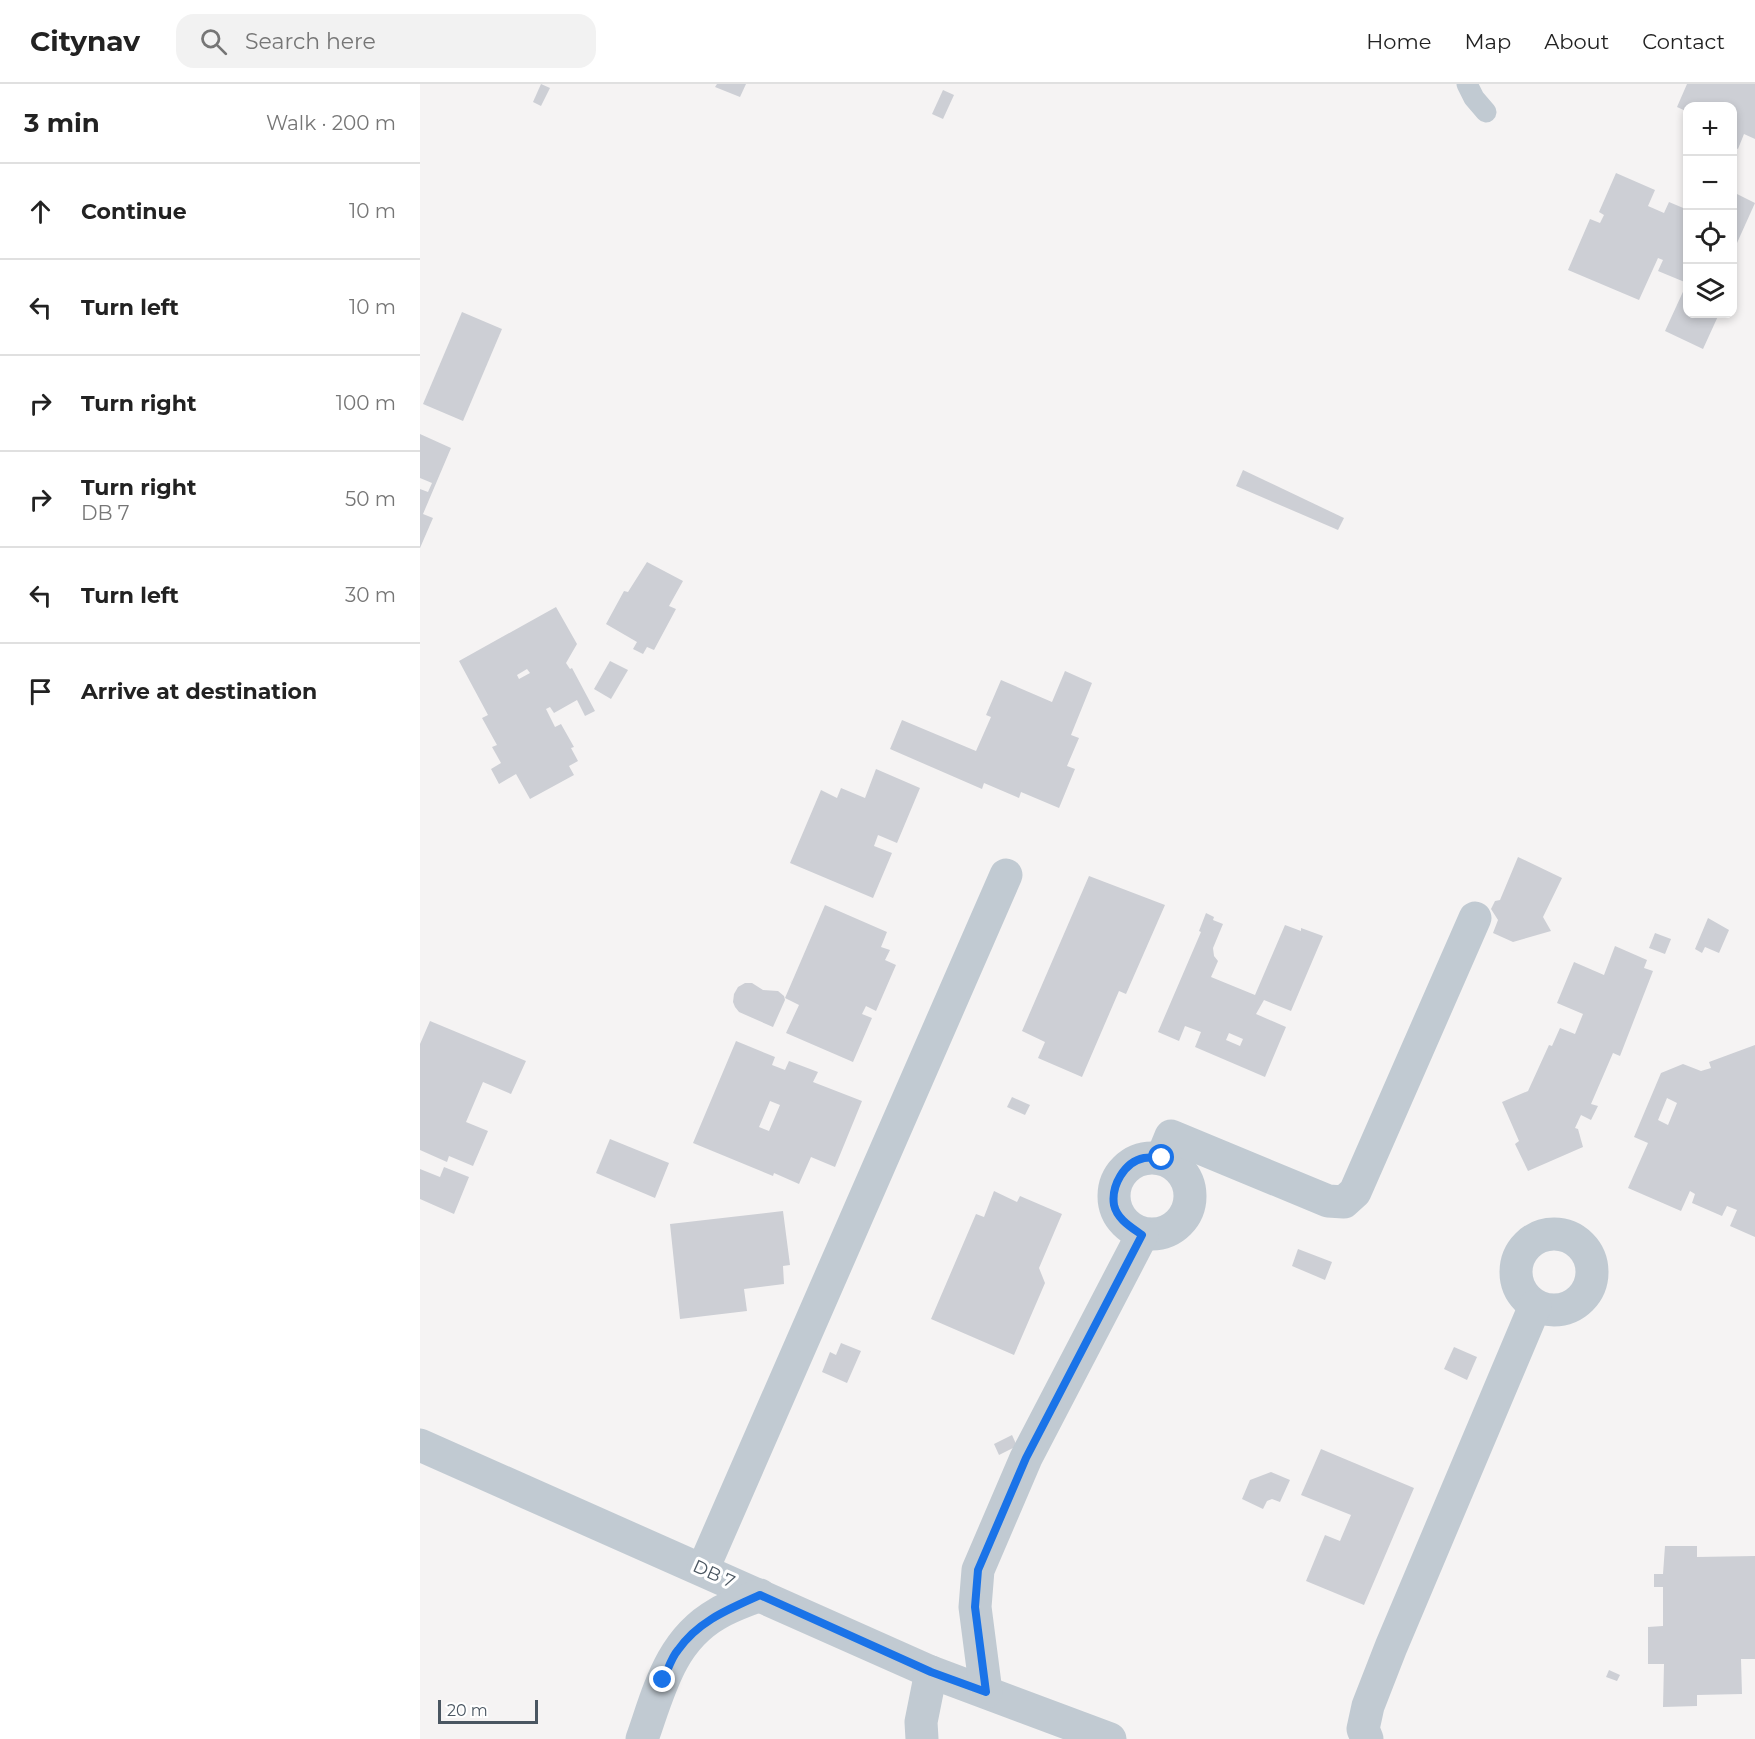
<!DOCTYPE html>
<meta charset="utf-8">
<style>
body{margin:0;font-family:Montserrat,sans-serif;background:#f2f2f2;color:#222}
.controls{position:absolute;right:18px;top:18px;display:grid;overflow:hidden;border-radius:12px;box-shadow:0 3px 9px #0003}
.controls button{width:54px;height:54px;display:grid;place-items:center;padding:0;border:0;border-bottom:2px solid #e0e0e0;background:#fff;color:#222;font:30px sans-serif}
.scale{position:absolute;left:18px;bottom:15px;width:100px;box-sizing:border-box;padding-left:6px;border:3px solid #4a5661;border-top:0;font-size:16px;line-height:21px;white-space:nowrap;color:#4a5661;-webkit-text-stroke:4px #fff;paint-order:stroke}
.stop{position:absolute;width:18px;height:18px;margin:-14px;border:4px solid #1a73e8;border-radius:50%;background:#fff}
.stop.end{background:#1a73e8;border-color:#fff;box-shadow:0 2px 6px #0008}
.list{margin:0;padding:0;list-style:none}
h2{display:flex;justify-content:space-between;align-items:center;height:78px;margin:0;padding:0 24px;font-size:26px}
h2 small{font-size:20px;font-weight:400;color:#767676}
.list li{display:grid;grid-template-columns:39px 1fr auto;gap:18px;align-items:center;box-sizing:border-box;height:96px;padding:0 24px;border-top:2px solid #e0e0e0}
.list b{display:block;font-size:22px;white-space:nowrap}
.list p{margin:0;font-size:20px;white-space:nowrap;color:#767676}
.list em{font-size:20px;font-style:normal;color:#767676}
.icon{flex:none;width:33px;height:33px;fill:none;stroke:currentColor;stroke-width:2;stroke-linecap:round;stroke-linejoin:round}
.map{position:relative;flex:none;width:1335px;height:1655px;overflow:hidden}
header{display:flex;align-items:center;gap:36px;box-sizing:border-box;height:84px;padding:0 30px;background:#fff;border-bottom:2px solid #e0e0e0}
header strong{font-size:28px}
nav{display:flex;gap:33px;margin-inline-start:auto;font-size:21px}
.search{width:420px;height:54px;background:#f2f2f2;display:flex;align-items:center;gap:15px;box-sizing:border-box;padding:0 21px;border-radius:18px;color:#767676;font-size:22px}
main{display:flex}
aside{flex:1;background:#fff}
.map>svg:first-child{display:block}
.building{fill:#cdcfd5;fill-rule:evenodd}
.lines{fill:none;stroke-linecap:round;stroke-linejoin:round}
.lane{stroke:#c1cad2;stroke-width:21}
.street{stroke:#c1cad2;stroke-width:33}
.route{stroke:#1a73e8;stroke-width:8}
.labels{text-anchor:middle;dominant-baseline:central;stroke-width:6;stroke-linejoin:round;paint-order:stroke}
.street-label{font-size:18px;fill:#4a5661;stroke:#fff}
</style>
<header>
<strong>Citynav</strong>
<div class="search"><svg class="icon" aria-label="search" viewBox="0 0 24 24"><circle cx="10" cy="10" r="6"/><path d="M15 15l6 6"/></svg>Search here</div>
<nav><a>Home</a><a>Map</a><a>About</a><a>Contact</a></nav>
</header>
<main>
<aside>
<h2>3 min<small>Walk · 200 m</small></h2>
<ul class="list">
<li><svg class="icon" aria-label="ahead" viewBox="0 0 24 24"><path d="M12 20V5M6 11l6-6 6 6"/></svg><div><b>Continue</b></div><em>10 m</em></li>
<li><svg class="icon" aria-label="left" viewBox="0 0 24 24"><path d="M17 20v-9H6M10 6l-5 5 5 5"/></svg><div><b>Turn left</b></div><em>10 m</em></li>
<li><svg class="icon" aria-label="right" viewBox="0 0 24 24"><path d="M7 20v-9h11M14 6l5 5-5 5"/></svg><div><b>Turn right</b></div><em>100 m</em></li>
<li><svg class="icon" aria-label="right" viewBox="0 0 24 24"><path d="M7 20v-9h11M14 6l5 5-5 5"/></svg><div><b>Turn right</b><p>DB 7</p></div><em>50 m</em></li>
<li><svg class="icon" aria-label="left" viewBox="0 0 24 24"><path d="M17 20v-9H6M10 6l-5 5 5 5"/></svg><div><b>Turn left</b></div><em>30 m</em></li>
<li><svg class="icon" aria-label="arrive" viewBox="0 0 24 24"><path d="M6 21V4h12l-3 4 3 4H6"/></svg><div><b>Arrive at destination</b></div></li>
</ul>
</aside>
<div class="map">
<svg width="1335" height="1655" viewBox="0 0 1335 1655">
<rect width="100%" height="100%" fill="#f5f3f3"/>
<!-- building -->
<g class="building">
<polygon points="121,0 130,4 121,22 113,18"/>
<polygon points="297,0 326,0 320,13 295,3"/>
<polygon points="1267,0 1335,0 1335,55 1324,50 1318,65 1312,62 1312,22 1268,22 1268,28 1257,23"/>
<polygon points="523,6 534,11 523,35 512,30"/>
<polygon points="1196,89 1235,106 1228,122 1244,129 1249,118 1268,126 1268,230 1299,230 1283,265 1245,247 1267,199 1238,187 1243,176 1238,174 1219,216 1148,186 1170,135 1180,139 1184,131 1179,128"/>
<polygon points="1313,108 1335,119 1312,170 1312,110"/>
<polygon points="42,228 82,245 43,337 3,320"/>
<polygon points="0,350 31,364 3,430 13,434 0,464 0,405 8,408 12,399 0,394"/>
<polygon points="823,386 924,434 918,446 816,402"/>
<polygon points="227,478 263,497 249,522 256,525 234,566 227,563 223,570 213,565 217,558 186,540 204,507 208,508"/>
<path d="M136,523L157,560L146,579L150,585L152,584L175,627L165,632L157,616L134,629L130,623L126,625L135,643L141,640L154,663L151,664L158,677L149,682L154,691L110,715L96,690L79,700L71,685L81,679L72,663L77,661L62,634L68,631L39,577ZM107,585L110,589L99,595L97,591Z"/>
<polygon points="190,577 208,586 191,615 174,605"/>
<polygon points="645,587 672,599 651,651 659,654 647,682 655,685 639,724 601,708 599,714 564,699 562,705 470,665 482,636 556,667 571,633 566,631 581,596 632,618"/>
<polygon points="456,685 500,704 477,759 458,751 454,762 472,769 453,814 370,779 401,706 417,714 421,704 445,714"/>
<polygon points="1098,773 1142,794 1123,833 1131,847 1093,858 1073,849 1078,836 1071,825 1075,817 1080,816"/>
<polygon points="669,792 745,821 706,910 699,907 662,993 618,974 625,958 602,947"/>
<polygon points="405,821 467,848 461,863 470,866 465,876 476,881 456,927 446,922 442,930 452,934 433,978 366,949 379,921 365,914"/>
<path d="M786,829L794,833L793,836L803,840L793,864L794,872L798,877L791,893L835,911L865,841L881,847V844L903,852L871,927L844,916L836,930L866,943L845,993L775,963L781,948L765,942L759,957L738,948L781,848L779,847ZM809,949L823,955L820,962L806,956Z"/>
<polygon points="1288,834 1309,846 1299,869 1285,863 1282,869 1275,865"/>
<polygon points="1235,849 1251,855 1245,870 1229,864"/>
<polygon points="1195,862 1227,876 1224,884 1233,887 1200,972 1193,969 1171,1020 1178,1022 1171,1036 1161,1031 1155,1044 1158,1045 1163,1063 1108,1087 1095,1060 1099,1057 1082,1018 1108,1007 1129,961 1132,962 1140,944 1155,950 1163,930 1137,919 1154,878 1184,891"/>
<polygon points="325,899 332,899 343,906 358,907 364,912 365,916 353,943 319,928 315,923 313,918 314,910 318,903"/>
<polygon points="10,937 106,977 91,1010 63,998 46,1038 68,1047 53,1082 29,1072 27,1078 0,1066 0,960"/>
<path d="M316,957L355,973L352,981L365,986L369,977L398,988L393,998L442,1017L415,1083L391,1073L379,1100L354,1089L353,1092L273,1059ZM350,1017L360,1021L349,1047L339,1043Z"/>
<path d="M1335,961V1153L1310,1142L1317,1126L1307,1122L1302,1132L1272,1119L1275,1110L1270,1107L1261,1127L1208,1104L1228,1059L1214,1053L1241,989L1263,980L1281,987L1291,984L1289,978ZM1247,1014L1257,1019L1248,1041L1238,1036Z"/>
<polygon points="592,1013 610,1021 605,1031 587,1023"/>
<polygon points="190,1055 249,1079 235,1114 176,1089"/>
<polygon points="24,1083 49,1093 34,1130 0,1115 0,1085 20,1093"/>
<polygon points="574,1107 597,1118 600,1112 642,1130 619,1184 625,1199 594,1271 511,1235 556,1130 564,1133"/>
<polygon points="363,1127 370,1181 363,1182 364,1200 324,1205 327,1227 260,1235 250,1140"/>
<polygon points="878,1165 912,1178 905,1196 872,1182"/>
<polygon points="421,1259 441,1267 427,1299 402,1288 410,1268 416,1271"/>
<polygon points="1034,1263 1057,1273 1047,1296 1024,1285"/>
<polygon points="592,1351 597,1362 579,1371 574,1360"/>
<polygon points="901,1365 994,1404 944,1521 886,1497 905,1451 920,1457 931,1431 881,1411"/>
<polygon points="851,1388 870,1396 860,1418 852,1415 847,1417 843,1425 822,1415 830,1396"/>
<polygon points="1245,1462 1277,1462 1277,1473 1335,1472 1335,1575 1321,1575 1322,1610 1277,1611 1277,1622 1243,1623 1244,1580 1228,1580 1228,1543 1243,1542 1243,1503 1234,1503 1234,1490 1243,1490"/>
<polygon points="1189,1586 1200,1591 1197,1597 1186,1593"/>
</g>
<g class="lines">
<!-- lane -->
<polyline class="lane" points="1047,0 1054,14 1066,28"/>
<!-- street -->
<g class="street">
<circle cx="732" cy="1112" r="38"/>
<polyline points="742,1074 751,1052 908,1117 924,1118 935,1108 1055,834"/>
<circle cx="1134" cy="1188" r="38"/>
<polyline points="0,1361 511,1588 690,1655"/>
<polyline points="283,1485 586,791"/>
<polyline points="566,1608 555,1523 558,1486 606,1374 722,1151"/>
<path d="M222,1655C239,1607 250,1557 297,1530C310,1522 326,1517 340,1511"/>
<polyline points="502,1655 501,1638 511,1588"/>
<polyline points="947,1655 943,1645 948,1622 971,1563 1115,1222"/>
</g>
</g>
<g class="lines">
<!-- route -->
<path class="route" d="M243,1596C248,1586 251,1574 258,1566C278,1537 309,1525 340,1511L511,1588L566,1608L555,1523L558,1486L606,1374L722,1151C711,1143 697,1135 694,1121C691,1102 704,1078 724,1074C730,1073 737,1074 742,1074"/>
</g>
<g class="labels">
<!-- street labels -->
<g class="street-label">
<text transform="translate(294 1490) rotate(24)">DB 7</text>
</g>
</g>
</svg>
<div class="controls">
<button>+</button>
<button>−</button>
<button><svg class="icon" aria-label="locate" viewBox="0 0 24 24"><circle cx="12" cy="12" r="6"/><path d="M12 2v4M12 18v4M2 12h4M18 12h4"/></svg></button>
<button><svg class="icon" aria-label="layers" viewBox="0 0 24 24"><path d="M12 4l9 5-9 5-9-5zM3 14l9 5 9-5"/></svg></button>
</div>
<div class="scale">20 m</div>
<div class="stop" style="left:742px;top:1074px"></div>
<div class="stop end" style="left:243px;top:1596px"></div>
</div>
</main>
